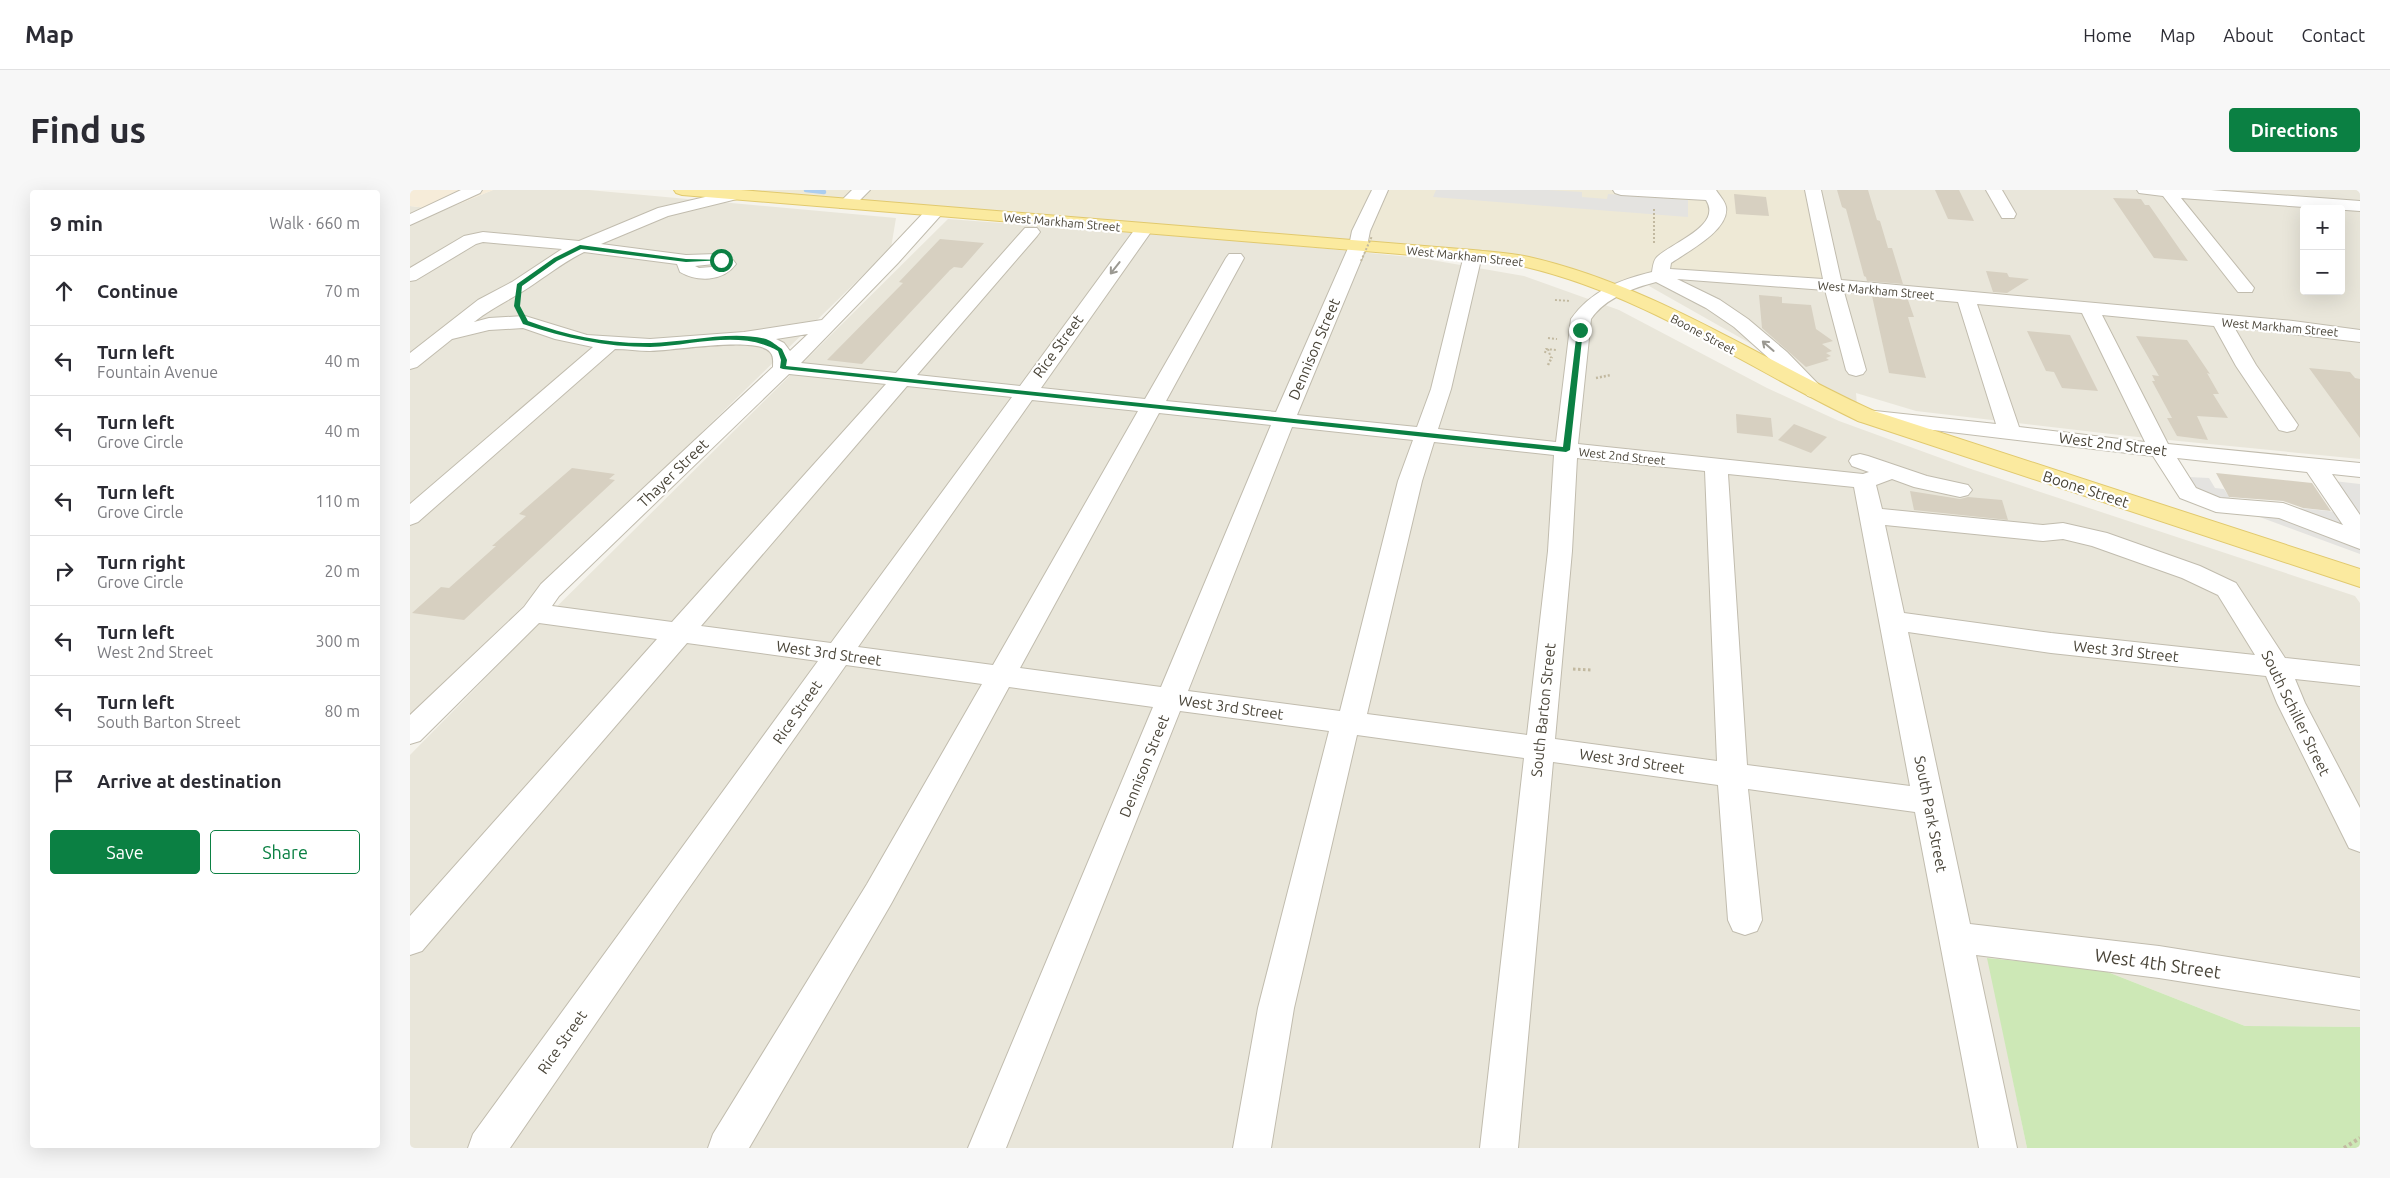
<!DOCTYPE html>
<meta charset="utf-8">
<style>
body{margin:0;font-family:Ubuntu,sans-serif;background:#f7f7f7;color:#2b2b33}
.controls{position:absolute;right:15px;top:15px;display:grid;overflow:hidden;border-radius:5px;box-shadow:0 5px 20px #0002}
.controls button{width:45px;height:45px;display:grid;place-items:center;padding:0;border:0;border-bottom:1px solid #e1e1e2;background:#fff;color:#2b2b33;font:25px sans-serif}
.stop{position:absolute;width:15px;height:15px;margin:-11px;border:4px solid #0b8043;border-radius:50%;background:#fff}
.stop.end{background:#0b8043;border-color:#fff;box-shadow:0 1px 5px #0008}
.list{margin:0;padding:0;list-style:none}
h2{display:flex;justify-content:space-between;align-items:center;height:65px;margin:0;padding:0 20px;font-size:21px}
h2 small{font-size:16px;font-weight:400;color:#7c7c81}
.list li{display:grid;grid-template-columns:32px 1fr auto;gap:15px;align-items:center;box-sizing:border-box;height:70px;padding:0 20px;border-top:1px solid #e1e1e2}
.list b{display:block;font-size:19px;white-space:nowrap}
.list p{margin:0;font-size:16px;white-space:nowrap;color:#7c7c81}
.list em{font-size:16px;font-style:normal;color:#7c7c81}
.actions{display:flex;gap:10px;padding:15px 20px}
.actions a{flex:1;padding:11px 0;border:1px solid #0b8043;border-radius:5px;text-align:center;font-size:18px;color:#0b8043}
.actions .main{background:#0b8043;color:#fff}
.icon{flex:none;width:28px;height:28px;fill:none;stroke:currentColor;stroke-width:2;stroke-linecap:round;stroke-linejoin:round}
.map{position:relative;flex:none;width:1950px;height:958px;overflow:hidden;border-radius:5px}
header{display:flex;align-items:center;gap:30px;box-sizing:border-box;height:70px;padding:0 25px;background:#fff;border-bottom:1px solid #e1e1e2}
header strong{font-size:24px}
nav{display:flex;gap:28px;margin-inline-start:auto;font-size:18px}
.intro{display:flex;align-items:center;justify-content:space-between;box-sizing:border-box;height:120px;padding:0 30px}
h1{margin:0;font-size:35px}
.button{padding:12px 22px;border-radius:5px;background:#0b8043;color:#fff;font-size:18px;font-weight:700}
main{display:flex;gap:30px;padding:0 30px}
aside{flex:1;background:#fff;border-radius:5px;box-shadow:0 5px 20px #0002}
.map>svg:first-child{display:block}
.residential{fill:#e9e6da;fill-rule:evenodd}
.commercial{fill:#f6ecd9}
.education{fill:#eee9d6}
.green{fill:#cde8b6}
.parking{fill:#e4e3e0}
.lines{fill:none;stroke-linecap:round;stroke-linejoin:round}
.stream{stroke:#abcdef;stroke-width:4.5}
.building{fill:#d7d0c1}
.minor-casing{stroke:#c1bcae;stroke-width:2}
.major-casing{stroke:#e1c96e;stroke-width:2}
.path-far3{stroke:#c2b9a0;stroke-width:2;stroke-dasharray:2 2;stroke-linecap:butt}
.path-far2{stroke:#c2b9a0;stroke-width:2.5;stroke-dasharray:2 2;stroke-linecap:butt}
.path-far1{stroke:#c2b9a0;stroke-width:3;stroke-dasharray:2.5 2.5;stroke-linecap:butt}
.path{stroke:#c2b9a0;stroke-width:4;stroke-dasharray:3 3;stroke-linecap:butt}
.minor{fill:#fff;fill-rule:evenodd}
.major{fill:#fbea9f;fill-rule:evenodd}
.path-bridge{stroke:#c2b9a0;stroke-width:2;stroke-dasharray:2 2;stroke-linecap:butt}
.oneway{stroke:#9b9992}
.route{fill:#0b8043}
.labels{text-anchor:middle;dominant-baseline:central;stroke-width:4.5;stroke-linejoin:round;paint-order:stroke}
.far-street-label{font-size:12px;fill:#4a4539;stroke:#fff}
.street-label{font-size:15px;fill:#4a4539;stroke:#fff}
.near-street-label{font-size:18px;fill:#4a4539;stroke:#fff}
</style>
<header>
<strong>Map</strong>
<nav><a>Home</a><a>Map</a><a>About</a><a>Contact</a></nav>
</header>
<div class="intro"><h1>Find us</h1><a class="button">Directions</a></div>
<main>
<aside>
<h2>9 min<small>Walk · 660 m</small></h2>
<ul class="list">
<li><svg class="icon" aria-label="ahead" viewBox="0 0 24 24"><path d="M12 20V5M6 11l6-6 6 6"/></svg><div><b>Continue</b></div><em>70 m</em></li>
<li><svg class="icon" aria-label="left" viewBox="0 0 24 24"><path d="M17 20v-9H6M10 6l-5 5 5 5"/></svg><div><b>Turn left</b><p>Fountain Avenue</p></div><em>40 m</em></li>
<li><svg class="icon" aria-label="left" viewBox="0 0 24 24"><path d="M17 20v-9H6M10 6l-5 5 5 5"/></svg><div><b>Turn left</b><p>Grove Circle</p></div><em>40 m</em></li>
<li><svg class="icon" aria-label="left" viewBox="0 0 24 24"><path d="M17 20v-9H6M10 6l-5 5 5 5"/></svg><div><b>Turn left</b><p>Grove Circle</p></div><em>110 m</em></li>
<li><svg class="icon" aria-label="right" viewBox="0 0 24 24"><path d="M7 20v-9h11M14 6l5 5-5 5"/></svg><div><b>Turn right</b><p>Grove Circle</p></div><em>20 m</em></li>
<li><svg class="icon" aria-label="left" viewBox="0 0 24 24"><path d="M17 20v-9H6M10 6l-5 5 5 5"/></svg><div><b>Turn left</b><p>West 2nd Street</p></div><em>300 m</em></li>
<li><svg class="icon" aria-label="left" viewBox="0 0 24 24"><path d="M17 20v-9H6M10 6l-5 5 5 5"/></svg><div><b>Turn left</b><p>South Barton Street</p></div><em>80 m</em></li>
<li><svg class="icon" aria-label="arrive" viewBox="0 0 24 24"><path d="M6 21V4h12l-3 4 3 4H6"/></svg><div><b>Arrive at destination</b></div></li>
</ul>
<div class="actions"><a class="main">Save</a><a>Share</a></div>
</aside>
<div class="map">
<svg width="1950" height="958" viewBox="0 0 1950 958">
<rect width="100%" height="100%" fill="#f5f3ec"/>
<!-- residential -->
<g class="residential">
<polygon points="83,0 179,0 486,28 481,58 0,526 0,16 34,20"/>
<path d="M1403,0H1947L1950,3V269L1718,246L1506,221L1446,203L1447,216L1405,202L1380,176L1239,96L1245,86ZM1894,19H1931V101H1894Z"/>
<polygon points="538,29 848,52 1010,68 1114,86 1209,120 1357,198 1429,231 1558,278 1945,406 1950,413 1950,837 1835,836 1690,779 1578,768 1617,958 0,958 0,565 109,454"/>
</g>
<!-- commercial -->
<polygon class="commercial" points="0,0 83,0 34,20 0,16"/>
<!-- education -->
<polygon class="education" points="272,0 1403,0 1423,95 1250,85 1206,101 1133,76"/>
<!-- green -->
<polygon class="green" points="1577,768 1690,779 1835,836 1950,837 1950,958 1617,958"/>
<!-- parking -->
<g class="parking">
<polygon points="1026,0 1138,0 1172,2 1172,7 1197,9 1198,4 1278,10 1278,27 1023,7"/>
<polygon points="1778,287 1799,288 1805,298 1814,299 1822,311 1927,322 1906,289 1950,294 1950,364 1839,323 1789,313"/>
</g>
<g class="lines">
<!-- stream -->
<polyline class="stream" points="396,0 414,2"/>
</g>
<!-- building -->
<g class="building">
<polygon points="1427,0 1458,0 1467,30 1470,31 1478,58 1482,58 1493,94 1457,91 1456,87 1454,86 1436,19 1432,17"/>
<polygon points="1525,0 1549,0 1564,31 1538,29"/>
<polygon points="1324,4 1356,7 1359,26 1326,24"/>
<polygon points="1703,8 1731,9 1735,15 1739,15 1778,71 1744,68"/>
<polygon points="530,49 574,53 552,78 544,77 540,80 452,174 417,170 493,93 489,92"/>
<polygon points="1576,81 1597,83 1599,87 1619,89 1597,103 1583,102"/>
<polygon points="1349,105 1372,107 1372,113 1401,115 1406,139 1423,151 1412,154 1422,161 1416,163 1421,166 1416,168 1419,170 1396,177 1352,138"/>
<polygon points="1462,106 1498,110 1504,127 1498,127 1516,188 1479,183"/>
<polygon points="1617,141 1660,145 1688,201 1652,198 1644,182 1636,181"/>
<polygon points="1726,146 1777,150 1800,184 1797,183 1809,204 1803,204 1818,228 1787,226 1798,250 1767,246 1757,228 1762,228 1742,191 1745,191 1742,185 1749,186"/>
<polygon points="1899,178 1940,182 1945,188 1950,189 1950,248"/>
<polygon points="1326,224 1361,228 1363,247 1327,243"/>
<polygon points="1384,234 1417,247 1401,263 1368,250"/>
<polygon points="162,278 205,284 199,289 205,290 54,430 2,423 31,397 39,398 86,356 82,356 116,326 109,324"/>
<polygon points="1806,283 1902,293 1921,321 1893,318 1873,311 1819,307"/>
<polygon points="1500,301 1550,309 1558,307 1592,310 1598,330 1504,320"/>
</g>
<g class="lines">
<!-- minor casing -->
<g class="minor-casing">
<g id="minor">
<polygon points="51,0 72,0 70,3 0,35 0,24"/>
<path d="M325,0L331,2L333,5L331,8L258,26L191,54L276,65L307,64L323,70L326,74C313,92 287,92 270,82L267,74L174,62C154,72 136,86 118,98C100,110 81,118 64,132L79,128L115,126L177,145L240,149L334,142L412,130L519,17H531L533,21L531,25L488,73L391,173L486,183L615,38H627L630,42L627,46L507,185L610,196L728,35H740L743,39L631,198L735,209L816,68L819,64H831L834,68L756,211L866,222L939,56L942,41L962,0H978L960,41L957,56L887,225L1007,237L1021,199L1054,65L1057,61H1069L1072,65L1041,199L1028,239L1146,252L1161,129C1181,101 1209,90 1242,82C1243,77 1243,71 1247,67C1261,53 1313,36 1296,10L1211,5L1205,3L1203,0H1306C1309,5 1315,11 1316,17C1320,40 1277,62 1261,73L1260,79L1413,89L1395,0H1411L1431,90L1883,131L1950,140V152L1824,137L1846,175L1888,235L1885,240L1877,242L1869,240L1826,176L1804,136L1692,125L1758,254L1950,273V287L1922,284L1950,325V359L1869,328L1806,322L1770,308L1743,266L1448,231L1445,226L1448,221L1456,220L1586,234L1548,112L1434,102L1456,180L1453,184L1446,186L1439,184L1436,180L1415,100L1267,89L1310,110L1338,129L1377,162L1412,198L1415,202L1412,206L1405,208L1398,206L1362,171L1324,137L1296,118L1246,92C1223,98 1195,108 1181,129L1168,254L1453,284L1459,282L1442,276L1439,271L1442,266L1450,264L1458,266L1517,286L1558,295L1562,300L1558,305L1550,307L1504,297L1482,289L1466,295L1472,319L1633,335L1653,333L1697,343L1790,376L1826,393L1875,468L1950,476V496L1885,489L1895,513L1950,618V662L1939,658L1867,513L1856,486L1641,463L1498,442L1560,734L1749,756L1950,788V820L1749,788L1566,765L1607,958H1569L1505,622L1338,599L1352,730L1347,741L1335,745L1323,741L1318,730L1308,595L1143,572L1108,958H1070L1114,568L947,545L884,818L861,958H823L848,818L919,541L770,521L596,958H558L743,517L599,497L481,714L339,958H298L303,944L457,694L572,494L436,475L267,715L100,958H58L63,944L408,471L277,453L12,761L0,765V726L247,449L129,433L10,551L0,554V525L114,417L131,394L363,177C363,172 364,166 360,162C347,146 262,161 240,161C228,161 217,159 205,159L8,332L0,335V314L183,157L145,149L113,138L79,140L42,149L7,177L0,179V163L68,110L102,92L152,59L73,52L66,54L6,90L0,91V78L54,46L73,42L169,51L248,18ZM304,74L302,77L289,78L285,76ZM1567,114L1672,123L1735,252L1609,237ZM398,144L380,161L374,153L366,149ZM379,184L476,194L262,432L142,416L149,406ZM497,196L602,207L421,453L291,436ZM622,210L728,221L583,475L448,457ZM749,223L861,235L751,497L610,478ZM882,237L1003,250L988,291L930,521L778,501ZM1024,252L1144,265L1138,361L1117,545L957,524L1012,291ZM1167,268L1295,281L1307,571L1145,549L1162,361ZM1767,268L1897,282L1933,335L1873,313L1810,308L1786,298ZM1318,284L1444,297L1500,596L1337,575ZM1475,335L1633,351L1653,349L1682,356L1772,388L1808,405L1845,465L1641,443L1494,423Z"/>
<polygon points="442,0 460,0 442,18 430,18 428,14"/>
<polygon points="1576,0 1592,0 1606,24 1604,28 1592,28"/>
<polygon points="1727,0 1801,0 1950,11 1950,21 1771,8 1844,98 1842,102 1828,102 1753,6 1729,3"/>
</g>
</g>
<!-- major casing -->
<g class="major-casing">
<path id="major" d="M264,0H331L1063,60C1082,62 1101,63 1119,67C1243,95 1350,169 1464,221L1950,379V397L1448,231C1339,179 1235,105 1116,77C1099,73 1080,72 1063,70L272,5L266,3Z"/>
</g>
<!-- path-far3 -->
<g class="path-far3">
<polyline points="1244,19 1244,55"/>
<polyline points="1145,110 1161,111"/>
<polyline points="1138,148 1147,149"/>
<polyline points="1138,159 1141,168"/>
<polyline points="1135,163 1136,159 1146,160"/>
</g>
<!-- path-far2 -->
<g class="path-far2">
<polyline points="1138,175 1142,167"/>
<polyline points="1186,188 1201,185"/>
</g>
<!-- path-far1 -->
<polyline class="path-far1" points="1163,479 1181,480"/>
<!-- path -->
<polyline class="path" points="1934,958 1950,948"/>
<!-- minor -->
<use href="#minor" class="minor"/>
<!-- major -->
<use href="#major" class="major"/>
<!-- path-bridge -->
<polyline class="path-bridge" points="951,71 962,46"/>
</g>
<!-- one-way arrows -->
<defs><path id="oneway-shaft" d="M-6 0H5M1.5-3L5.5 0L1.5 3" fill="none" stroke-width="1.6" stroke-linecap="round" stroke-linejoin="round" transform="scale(1.25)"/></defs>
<g class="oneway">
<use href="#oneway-shaft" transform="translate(705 78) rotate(128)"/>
<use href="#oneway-shaft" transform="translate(1358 156) rotate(-139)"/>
</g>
<!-- route -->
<path class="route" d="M170,55L276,69L314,70L276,72L171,59L147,71L112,96L110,116L118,131C158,146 198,154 241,153C277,152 322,140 356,149C362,151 367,156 372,159L377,170L376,176L1153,257L1167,140L1170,138L1173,140L1160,260L1156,262L373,179L370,178L371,170L368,161C330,139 282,156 240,157C196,157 155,148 113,134L104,116L107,94L144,68Z"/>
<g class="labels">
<!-- far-street labels -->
<g class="far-street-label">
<text transform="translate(652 32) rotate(5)">West Markham Street</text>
<text transform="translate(1055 66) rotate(6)">West Markham Street</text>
<text transform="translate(1466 100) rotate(5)">West Markham Street</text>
<text transform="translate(1870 137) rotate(5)">West Markham Street</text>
<text transform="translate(1293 144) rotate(28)">Boone Street</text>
<text transform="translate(1212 266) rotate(6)">West 2nd Street</text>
</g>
<!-- street labels -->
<g class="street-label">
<text transform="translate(648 156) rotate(-54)">Rice Street</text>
<text transform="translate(904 159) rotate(-67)">Dennison Street</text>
<text transform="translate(1703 254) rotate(7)">West 2nd Street</text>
<text transform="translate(263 283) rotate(-44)">Thayer Street</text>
<text transform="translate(1676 299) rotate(18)">Boone Street</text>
<text transform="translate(1716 461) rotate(6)">West 3rd Street</text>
<text transform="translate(419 463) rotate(8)">West 3rd Street</text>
<text transform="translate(821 517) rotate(8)">West 3rd Street</text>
<text transform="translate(1133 520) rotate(-84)">South Barton Street</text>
<text transform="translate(387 522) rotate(-55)">Rice Street</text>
<text transform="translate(1886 523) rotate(64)">South Schiller Street</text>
<text transform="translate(1222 571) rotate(8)">West 3rd Street</text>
<text transform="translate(734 576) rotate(-68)">Dennison Street</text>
<text transform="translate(1521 624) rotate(79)">South Park Street</text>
<text transform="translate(152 852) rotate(-55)">Rice Street</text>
</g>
<!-- near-street labels -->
<g class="near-street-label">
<text transform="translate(1748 773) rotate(8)">West 4th Street</text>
</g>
</g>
</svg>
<div class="controls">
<button>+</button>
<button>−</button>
</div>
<div class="stop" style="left:311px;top:70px"></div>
<div class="stop end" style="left:1170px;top:140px"></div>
</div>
</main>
